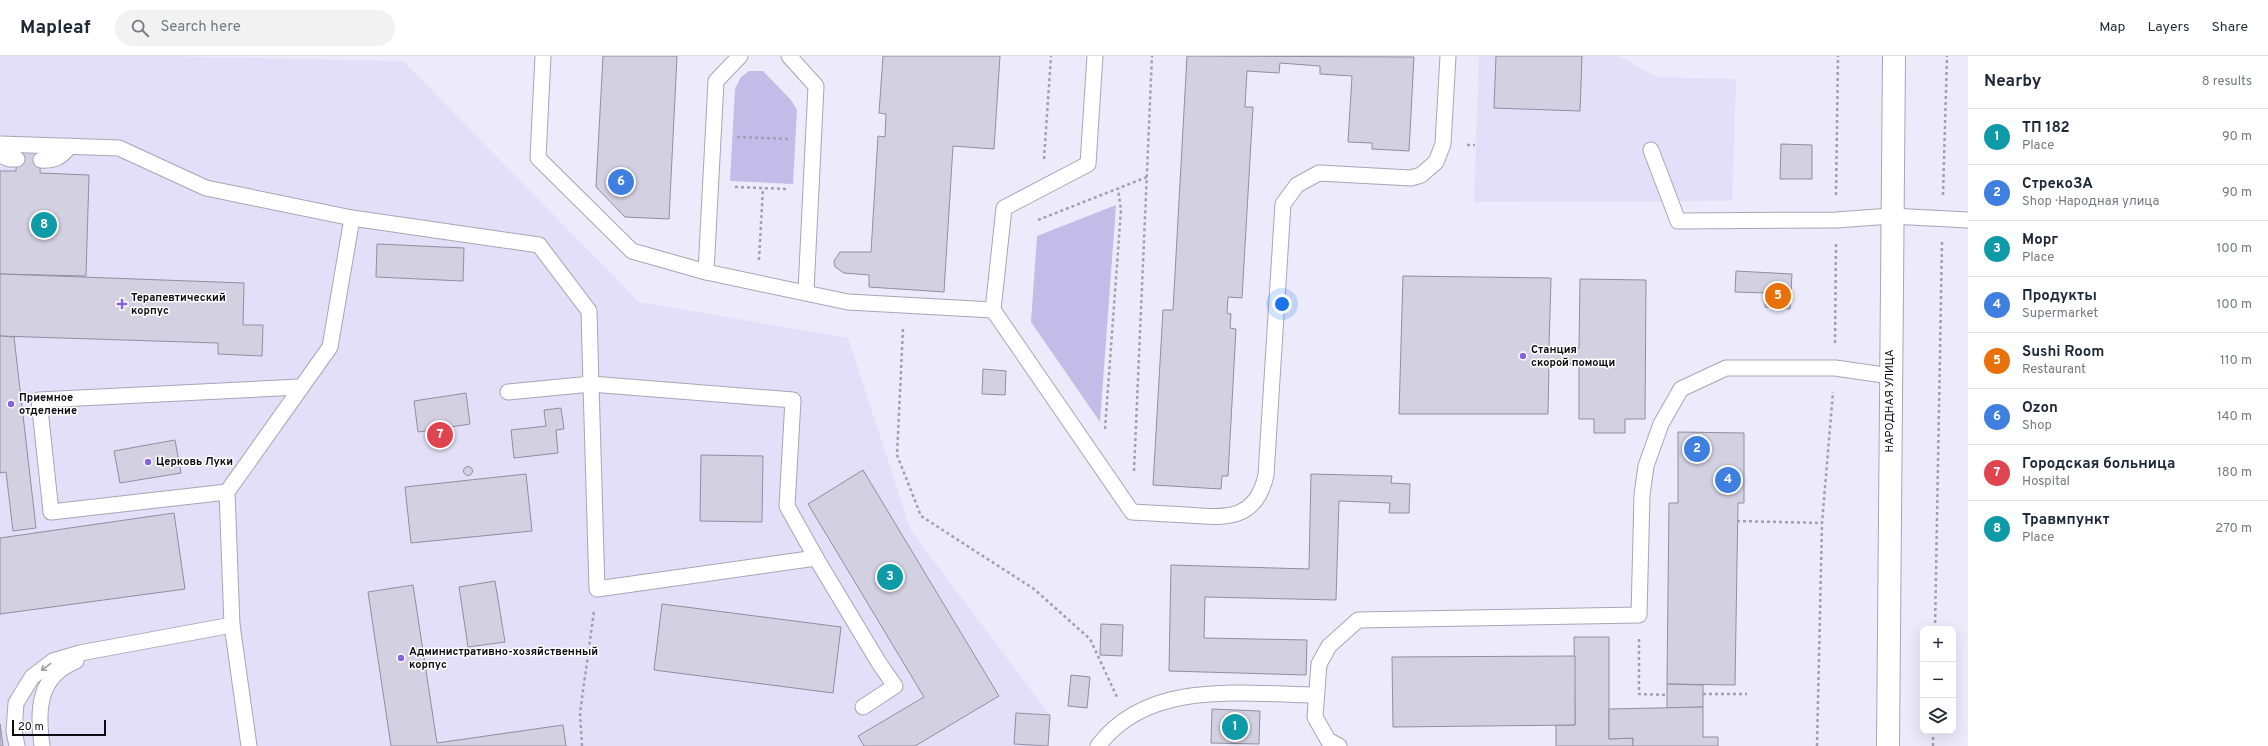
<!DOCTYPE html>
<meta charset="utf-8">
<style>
body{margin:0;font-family:Overpass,sans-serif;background:#f2f2f3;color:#1f2937}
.controls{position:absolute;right:12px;bottom:12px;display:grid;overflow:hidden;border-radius:8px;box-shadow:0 4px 16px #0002}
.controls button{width:36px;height:36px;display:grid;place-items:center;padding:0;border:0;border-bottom:1px solid #e0e1e3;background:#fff;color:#1f2937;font:20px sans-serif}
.scale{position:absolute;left:12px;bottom:10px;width:94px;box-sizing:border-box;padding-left:4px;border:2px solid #0e0d13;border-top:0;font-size:11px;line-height:14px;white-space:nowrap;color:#0e0d13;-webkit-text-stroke:3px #fff;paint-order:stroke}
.you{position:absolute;left:1282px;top:248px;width:14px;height:14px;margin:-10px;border:3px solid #fff;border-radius:50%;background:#1a73e8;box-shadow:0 0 0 6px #1a73e833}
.badge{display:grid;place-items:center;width:26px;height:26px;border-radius:50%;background:#111827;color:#fff;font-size:13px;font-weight:700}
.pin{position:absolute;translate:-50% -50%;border:2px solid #fff;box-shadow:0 1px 4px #0006}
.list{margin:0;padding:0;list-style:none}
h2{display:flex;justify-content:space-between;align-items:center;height:52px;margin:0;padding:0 16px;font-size:17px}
h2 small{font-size:13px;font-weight:400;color:#747a83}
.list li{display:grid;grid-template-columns:26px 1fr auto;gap:12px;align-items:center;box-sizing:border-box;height:56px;padding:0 16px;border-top:1px solid #e0e1e3}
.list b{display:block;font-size:15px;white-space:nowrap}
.list p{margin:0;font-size:13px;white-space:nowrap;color:#747a83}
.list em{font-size:13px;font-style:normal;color:#747a83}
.icon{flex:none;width:22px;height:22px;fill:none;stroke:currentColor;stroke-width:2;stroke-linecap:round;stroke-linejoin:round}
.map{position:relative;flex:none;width:1968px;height:690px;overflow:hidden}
header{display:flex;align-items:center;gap:24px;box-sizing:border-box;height:56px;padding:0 20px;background:#fff;border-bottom:1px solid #e0e1e3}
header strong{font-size:19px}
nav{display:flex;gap:22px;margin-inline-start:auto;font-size:14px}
.search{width:280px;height:36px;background:#f2f2f3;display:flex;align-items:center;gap:10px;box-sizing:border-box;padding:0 14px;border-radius:22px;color:#747a83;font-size:15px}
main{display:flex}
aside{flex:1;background:#fff}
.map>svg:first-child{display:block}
.built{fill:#e3dff8}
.green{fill:#c4bce8}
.building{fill:#d3d0e2;stroke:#918e9f}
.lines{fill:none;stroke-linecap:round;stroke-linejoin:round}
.lane-casing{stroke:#a8a5b6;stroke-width:17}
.street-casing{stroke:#a8a5b6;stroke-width:24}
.path{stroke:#a2a0ad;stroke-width:2.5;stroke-dasharray:3 3;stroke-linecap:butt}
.lane{stroke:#fff;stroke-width:15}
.street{stroke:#fff;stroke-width:22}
.oneway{stroke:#9f9ea1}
.poi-dot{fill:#8763de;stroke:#fff;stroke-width:1.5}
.labels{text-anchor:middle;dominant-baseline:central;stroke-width:3;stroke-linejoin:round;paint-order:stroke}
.poi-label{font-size:11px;font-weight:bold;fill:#0e0d13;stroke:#fff;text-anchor:start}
.street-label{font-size:11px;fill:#0e0d13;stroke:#fff}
</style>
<header>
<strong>Mapleaf</strong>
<div class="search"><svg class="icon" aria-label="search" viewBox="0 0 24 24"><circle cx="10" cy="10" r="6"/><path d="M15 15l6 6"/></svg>Search here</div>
<nav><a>Map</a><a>Layers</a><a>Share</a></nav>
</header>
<main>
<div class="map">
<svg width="1968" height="690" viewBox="0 0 1968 690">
<rect width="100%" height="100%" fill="#edeafc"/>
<!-- built -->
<g class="built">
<polygon points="0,0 159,0 403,5 639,246 848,282 911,475 1050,659 1048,690 0,690"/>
<polygon points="1479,0 1619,0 1656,21 1736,23 1732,145 1474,146"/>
</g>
<!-- green -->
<g class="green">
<polygon points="749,15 763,15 791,44 797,54 793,128 730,125 735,33 741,21"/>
<polygon points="1116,149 1100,366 1031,266 1037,180"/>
</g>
<!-- building -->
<g class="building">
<polygon points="603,0 677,0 669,163 625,161 596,131"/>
<polygon points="883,0 1000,0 994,93 953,90 944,236 869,231 869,219 844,217 835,211 834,205 840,196 871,196 878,80 885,81 886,58 879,57"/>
<polygon points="1187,0 1414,1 1409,95 1372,93 1372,87 1348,86 1352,20 1320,18 1320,10 1280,7 1279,17 1247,15 1245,51 1253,51 1242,242 1228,241 1227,257 1231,258 1230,272 1236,273 1228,420 1222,420 1221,433 1153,429 1163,254 1173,254"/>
<polygon points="1496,0 1582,0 1580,55 1494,52"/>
<polygon points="1781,88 1812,89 1812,123 1780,123"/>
<polygon points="17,92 41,93 40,117 89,119 86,220 0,218 0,115 16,115"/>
<polygon points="377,188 464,192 463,225 376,221"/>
<polygon points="1736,215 1792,218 1790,253 1765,251 1766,237 1735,236"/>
<polygon points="0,218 244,227 243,269 263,269 262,300 218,298 218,287 0,280"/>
<polygon points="1403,220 1551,222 1549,291 1579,292 1580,223 1646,224 1645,363 1625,363 1625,377 1594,377 1594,363 1579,363 1579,308 1549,308 1548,358 1399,358"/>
<polygon points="0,280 14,281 36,472 13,475 6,416 0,417"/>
<polygon points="983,313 1006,315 1005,339 982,338"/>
<polygon points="466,337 470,368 418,376 414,345"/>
<polygon points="561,352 564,373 556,374 558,397 514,402 511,374 546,370 544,354"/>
<polygon points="1678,376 1744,377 1744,447 1738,447 1735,629 1667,628 1669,447 1678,447"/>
<polygon points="175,384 181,417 120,427 114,395"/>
<polygon points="701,399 763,400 762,466 700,465"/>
<circle cx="468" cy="415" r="4.5"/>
<polygon points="863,414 999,640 915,690 864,690 858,680 924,641 808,448"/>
<polygon points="526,418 532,475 411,487 405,431"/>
<polygon points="1311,418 1392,420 1391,427 1410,428 1409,457 1389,457 1390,447 1339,445 1336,544 1205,541 1204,582 1307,584 1306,619 1169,615 1171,509 1309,513"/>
<polygon points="174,457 185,533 0,558 0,482"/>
<polygon points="495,525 505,586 468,591 459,531"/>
<polygon points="413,529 437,687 563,669 566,690 391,690 368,536"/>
<polygon points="662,548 841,571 833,637 654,614"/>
<polygon points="1101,568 1123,569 1122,600 1100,599"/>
<polygon points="1574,581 1609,581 1609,683 1633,682 1633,690 1556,690 1556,669 1575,669"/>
<polygon points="1575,600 1575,669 1393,671 1392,601"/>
<polygon points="1071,619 1090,621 1087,652 1068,650"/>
<polygon points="1667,628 1703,629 1703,651 1667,652"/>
<polygon points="1703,651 1703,681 1718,681 1718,690 1633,690 1633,682 1609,683 1609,653"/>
<polygon points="1212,653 1260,655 1259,688 1211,687"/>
<polygon points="1016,657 1050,659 1048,690 1014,688"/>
<polygon points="0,668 3,690 0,690"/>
</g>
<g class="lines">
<!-- lane casing -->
<g class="lane-casing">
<g id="lane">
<polyline points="543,0 538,102 632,195 706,216 848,246 993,254"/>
<polyline points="789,0 816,30 806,235"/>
<path d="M1095,0L1088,108L1004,152L993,254L1132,456C1150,457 1169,458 1187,459C1225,462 1256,465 1266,419L1283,148L1297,129L1319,117L1411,122L1421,119L1436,106L1443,88L1448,0"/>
<polyline points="0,88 119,92 206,132 352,162 330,291 227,436 232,569 249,690"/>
<polyline points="1651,94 1678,165 1836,164 1891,160 1968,164"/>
<polyline points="0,99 9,103 17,103"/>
<path d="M41,104C55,105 61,101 70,90"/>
<polyline points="352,162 539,189 589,255 591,328 793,344 787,450 816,502 597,533 591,328 508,336"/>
<polyline points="706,216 716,25 740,0"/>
<polyline points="227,436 51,456 39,344 300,331"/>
<polyline points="816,502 879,607 895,630 863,651"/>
<polyline points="17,690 14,675 16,647 32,621 53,605 80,597 232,569"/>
<path d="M42,690C37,654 38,620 76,605"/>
<path d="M1098,690C1148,623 1243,638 1316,639"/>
<polyline points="1339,690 1328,684 1315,661 1319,608 1329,590 1358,564 1639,559 1642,439 1646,410 1661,368 1681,333 1726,312 1835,312 1891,320"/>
</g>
</g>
<!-- street casing -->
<g class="street-casing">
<polyline id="street" points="1888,690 1894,0"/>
</g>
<!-- path -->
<g class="path">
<polyline points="737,81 790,83"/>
<polyline points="1467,89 1475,89"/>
<polyline points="1044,103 1051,0"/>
<polyline points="735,131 788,133"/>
<polyline points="1836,139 1838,0"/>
<polyline points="1943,139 1947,0"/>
<polyline points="1038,164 1147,121"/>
<polyline points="759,204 763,132"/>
<polyline points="903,273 897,399 921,460 1034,533 1090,583 1117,641"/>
<polyline points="1835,287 1836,188"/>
<polyline points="1105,373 1121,154 1118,133"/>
<polyline points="1134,415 1152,0"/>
<polyline points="1737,465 1822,467"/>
<polyline points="1935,573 1942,186"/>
<polyline points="1639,583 1639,638 1667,639"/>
<polyline points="1703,638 1747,638"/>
<polyline points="582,690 580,657 594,555"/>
<polyline points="1817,690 1822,467 1833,336"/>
<polyline points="1933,690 1933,675"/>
</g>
<!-- lane -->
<use href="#lane" class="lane"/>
<!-- street -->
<use href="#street" class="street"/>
</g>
<!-- one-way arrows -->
<defs><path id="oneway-shaft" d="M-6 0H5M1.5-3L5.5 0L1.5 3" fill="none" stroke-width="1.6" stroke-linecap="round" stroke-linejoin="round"/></defs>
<use class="oneway" href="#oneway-shaft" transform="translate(46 611) rotate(143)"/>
<!-- markers -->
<g class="poi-dot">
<path d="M120 242h4v4h4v4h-4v4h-4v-4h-4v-4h4z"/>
<circle cx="1523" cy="300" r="4"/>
<circle cx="11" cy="348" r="4"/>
<circle cx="148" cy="406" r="4"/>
<circle cx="401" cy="602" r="4"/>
</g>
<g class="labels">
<!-- poi labels -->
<g class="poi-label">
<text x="131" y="242">Терапевтический<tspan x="131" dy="13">корпус</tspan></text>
<text x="1531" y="294">Станция<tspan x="1531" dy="13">скорой помощи</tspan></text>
<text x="19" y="342">Приемное<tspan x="19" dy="13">отделение</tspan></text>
<text x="156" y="406">Церковь Луки</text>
<text x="409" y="596">Административно-хозяйственный<tspan x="409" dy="13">корпус</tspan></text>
</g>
<!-- street labels -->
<g class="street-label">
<text transform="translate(1890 345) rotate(-90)">НАРОДНАЯ УЛИЦА</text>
</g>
</g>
</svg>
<div class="controls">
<button>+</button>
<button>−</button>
<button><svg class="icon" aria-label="layers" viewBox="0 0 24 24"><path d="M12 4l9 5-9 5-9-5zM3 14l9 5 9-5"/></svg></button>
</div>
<div class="scale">20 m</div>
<div class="you"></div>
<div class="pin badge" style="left:1235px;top:671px;background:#0f9aa8">1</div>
<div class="pin badge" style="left:1697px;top:393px;background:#3f7fe0">2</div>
<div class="pin badge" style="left:890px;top:521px;background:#0f9aa8">3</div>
<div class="pin badge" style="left:1728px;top:424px;background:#3f7fe0">4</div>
<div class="pin badge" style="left:1778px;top:240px;background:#e8710a">5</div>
<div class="pin badge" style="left:621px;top:126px;background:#3f7fe0">6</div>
<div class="pin badge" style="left:440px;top:379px;background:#e0444e">7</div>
<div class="pin badge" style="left:44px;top:169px;background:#0f9aa8">8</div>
</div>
<aside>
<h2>Nearby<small>8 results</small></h2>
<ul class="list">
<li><span class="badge" style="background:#0f9aa8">1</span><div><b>ТП 182</b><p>Place</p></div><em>90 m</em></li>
<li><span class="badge" style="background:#3f7fe0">2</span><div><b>СтрекоЗА</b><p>Shop · Народная улица</p></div><em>90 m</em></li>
<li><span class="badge" style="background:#0f9aa8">3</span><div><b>Морг</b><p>Place</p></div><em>100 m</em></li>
<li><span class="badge" style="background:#3f7fe0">4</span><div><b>Продукты</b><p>Supermarket</p></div><em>100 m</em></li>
<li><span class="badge" style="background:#e8710a">5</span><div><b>Sushi Room</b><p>Restaurant</p></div><em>110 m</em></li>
<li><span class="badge" style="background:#3f7fe0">6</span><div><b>Ozon</b><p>Shop</p></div><em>140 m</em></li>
<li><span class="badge" style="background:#e0444e">7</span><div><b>Городская больница</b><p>Hospital</p></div><em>180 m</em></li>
<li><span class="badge" style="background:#0f9aa8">8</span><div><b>Травмпункт</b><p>Place</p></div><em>270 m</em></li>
</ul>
</aside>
</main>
